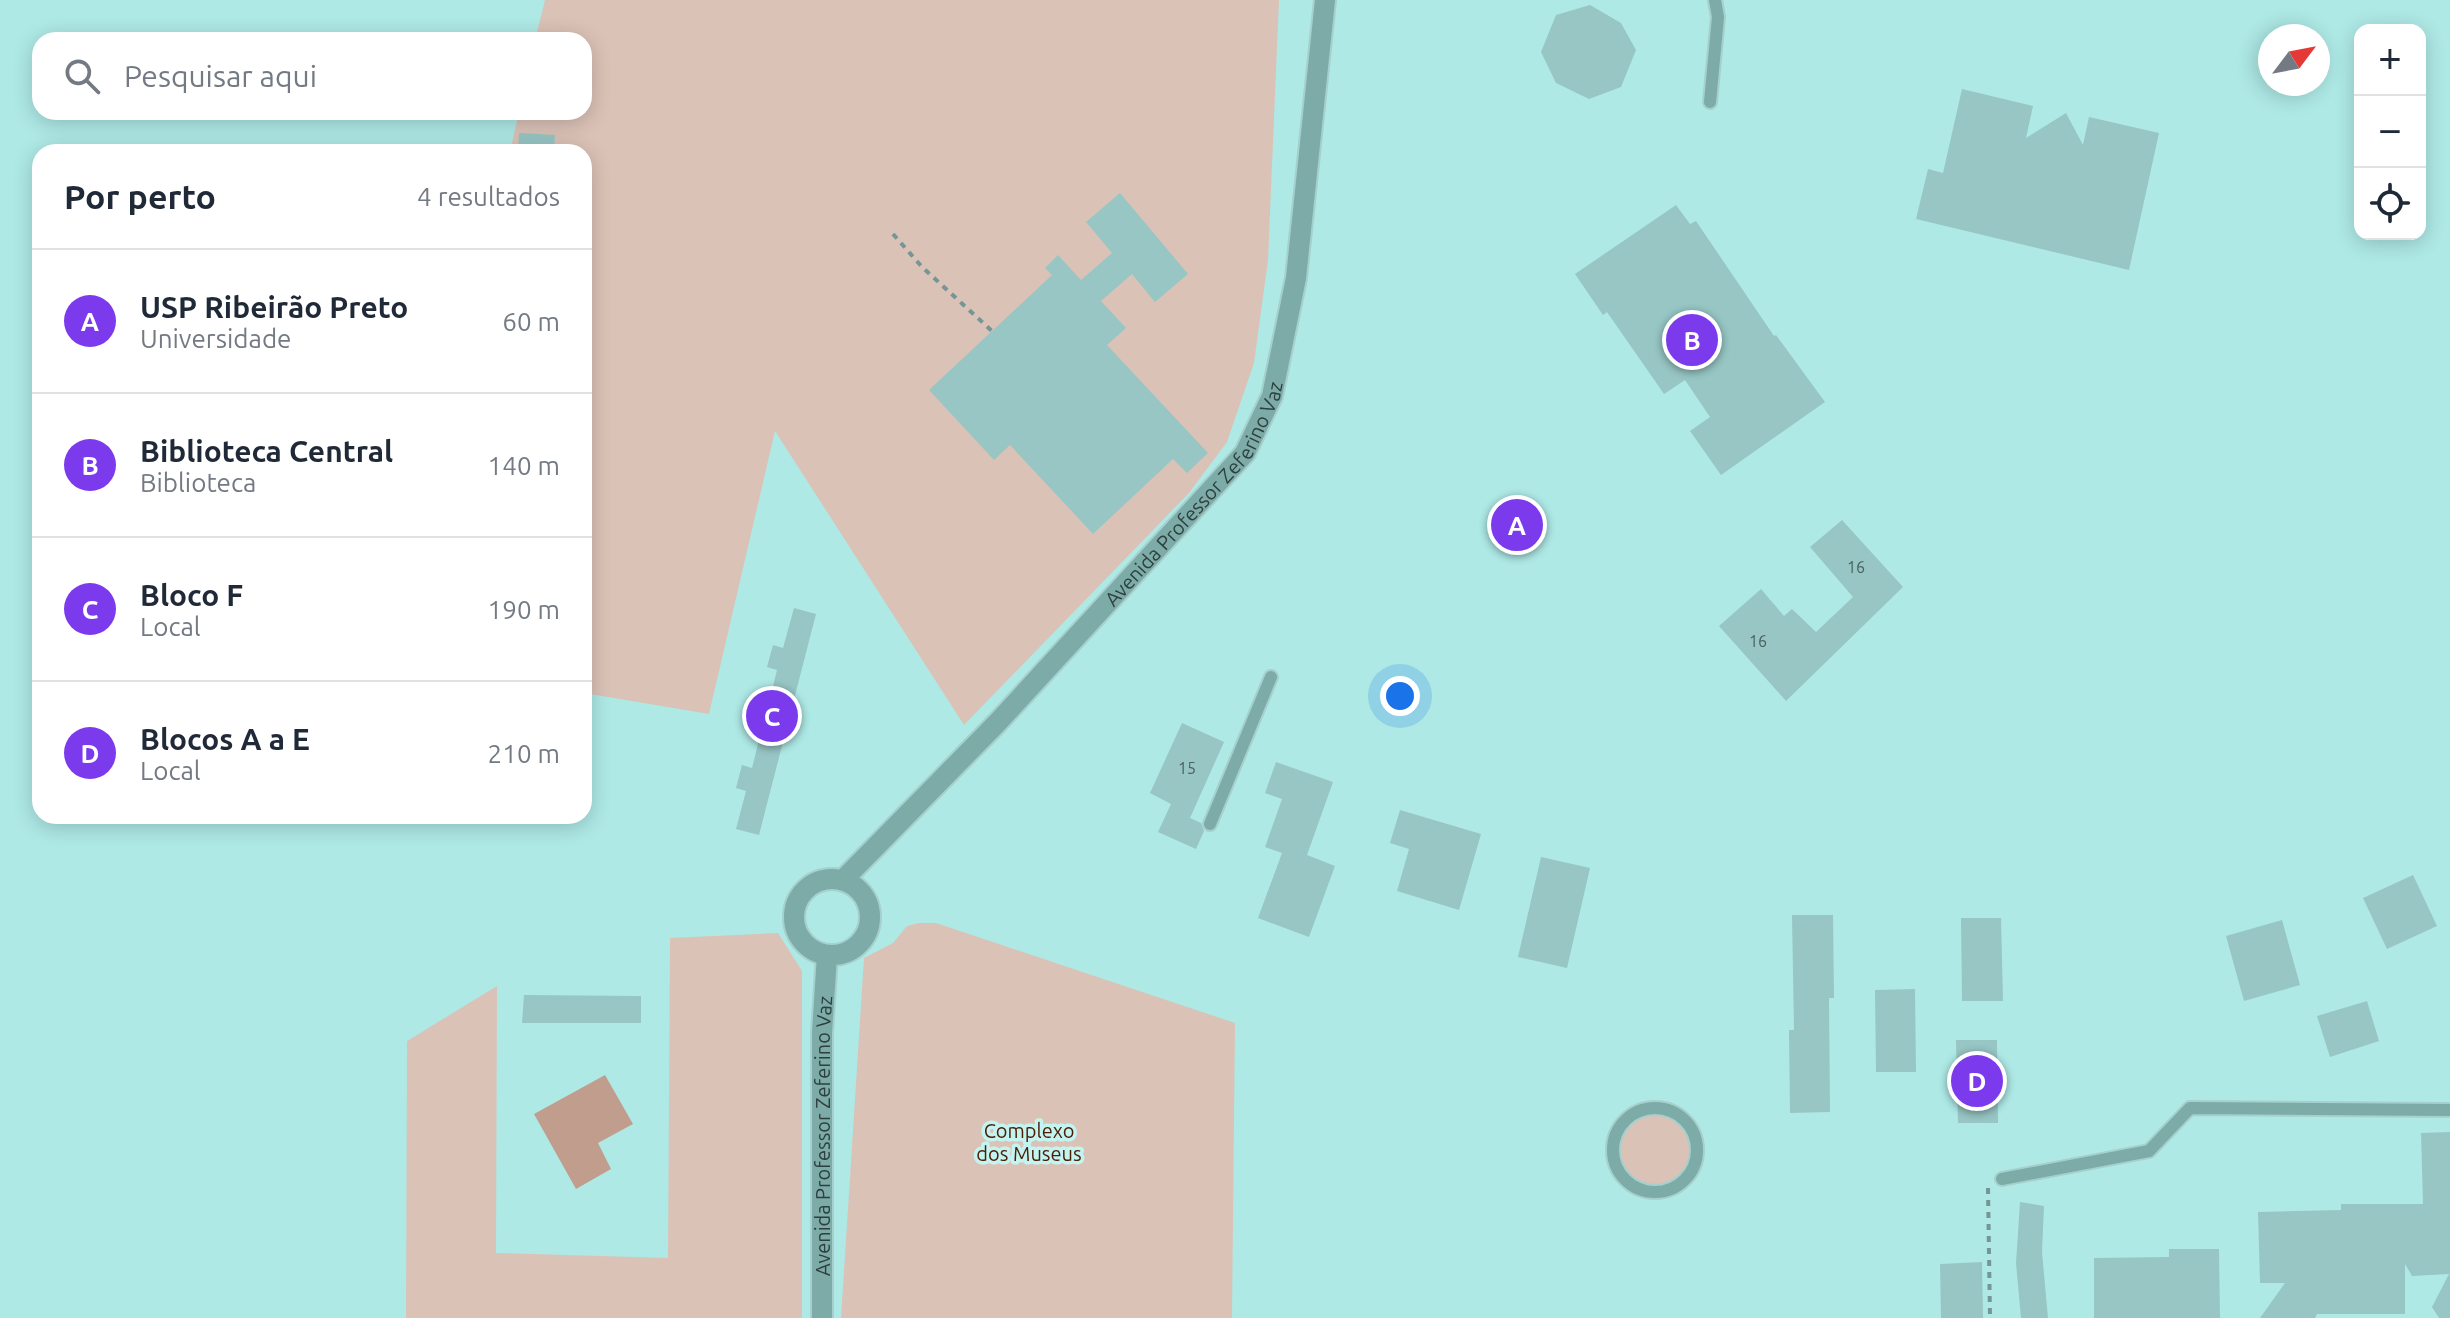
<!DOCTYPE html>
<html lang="pt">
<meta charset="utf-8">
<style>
body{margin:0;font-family:Ubuntu,sans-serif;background:#f2f2f3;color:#1f2937}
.controls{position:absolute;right:24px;top:24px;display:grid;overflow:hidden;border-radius:16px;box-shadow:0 4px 20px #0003}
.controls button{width:72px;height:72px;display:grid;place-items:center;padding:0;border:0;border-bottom:2px solid #e0e1e3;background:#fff;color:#1f2937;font:40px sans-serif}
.compass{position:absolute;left:2258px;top:24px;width:72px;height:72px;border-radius:50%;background:#fff;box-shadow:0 4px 20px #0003;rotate:58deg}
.you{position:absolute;left:1400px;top:696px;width:28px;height:28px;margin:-20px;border:6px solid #fff;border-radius:50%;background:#1a73e8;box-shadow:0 0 0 12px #1a73e833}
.badge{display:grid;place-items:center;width:52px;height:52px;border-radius:50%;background:#7c3aed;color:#fff;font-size:26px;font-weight:700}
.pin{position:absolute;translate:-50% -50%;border:4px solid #fff;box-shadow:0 2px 8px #0006}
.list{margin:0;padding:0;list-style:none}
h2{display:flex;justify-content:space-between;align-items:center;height:104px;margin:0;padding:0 32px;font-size:34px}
h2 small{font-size:26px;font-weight:400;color:#747a83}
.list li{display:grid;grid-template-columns:52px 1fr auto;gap:24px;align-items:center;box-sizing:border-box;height:144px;padding:0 32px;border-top:2px solid #e0e1e3}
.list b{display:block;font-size:30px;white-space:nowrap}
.list p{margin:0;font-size:26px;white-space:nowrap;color:#747a83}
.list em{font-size:26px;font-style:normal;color:#747a83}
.icon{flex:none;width:44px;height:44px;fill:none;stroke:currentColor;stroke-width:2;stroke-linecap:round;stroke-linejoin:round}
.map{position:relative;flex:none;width:2450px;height:1318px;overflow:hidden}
.search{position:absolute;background:#fff;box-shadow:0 4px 20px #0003;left:32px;top:32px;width:560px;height:88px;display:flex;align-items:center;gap:20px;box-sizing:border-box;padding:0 28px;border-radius:24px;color:#747a83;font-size:30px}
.panel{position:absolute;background:#fff;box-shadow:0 4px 20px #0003;left:32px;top:144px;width:560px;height:680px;border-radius:24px}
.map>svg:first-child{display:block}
.built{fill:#aee9e6;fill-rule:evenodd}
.green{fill:#dbc2b7}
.water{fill:#c19d8d}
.building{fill:#97c6c4}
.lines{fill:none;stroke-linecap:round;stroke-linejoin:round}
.service-casing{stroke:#a5d0cd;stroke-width:16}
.minor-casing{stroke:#a5d0cd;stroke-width:24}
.path{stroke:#759694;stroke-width:4;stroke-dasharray:6 6;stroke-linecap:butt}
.service{stroke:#7daba8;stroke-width:12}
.minor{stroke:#7daba8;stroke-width:20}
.labels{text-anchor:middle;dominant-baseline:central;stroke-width:7;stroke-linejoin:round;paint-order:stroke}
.number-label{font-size:16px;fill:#486260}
.street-label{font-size:20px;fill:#2d403f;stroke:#c3f4f1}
.park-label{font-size:20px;fill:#4b1d03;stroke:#c3f4f1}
</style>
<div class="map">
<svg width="2450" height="1318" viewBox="0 0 2450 1318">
<rect width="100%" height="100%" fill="#c3f4f1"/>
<!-- built -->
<path class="built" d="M0,0H2450V1318H0ZM2360,30H2420V234H2360ZM2270,36H2318V84H2270ZM40,40H584V112H40ZM40,152H584V816H40Z"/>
<!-- green -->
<g class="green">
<polygon points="545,0 1279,0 1268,260 1254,363 1227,442 1189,493 964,725 775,431 709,714 584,693 584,152 510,152 519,112 584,112 584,40 535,40"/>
<polygon points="919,923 936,923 1235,1023 1232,1318 841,1318 864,958 893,943 907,926"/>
<polygon points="778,933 802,971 802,1318 406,1318 407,1041 497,986 496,1253 668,1258 670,938"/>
<circle cx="1656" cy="1148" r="38"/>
</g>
<!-- water -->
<polygon class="water" points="605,1075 633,1124 598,1143 611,1169 576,1189 534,1114"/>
<!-- building -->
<g class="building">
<polygon points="1590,5 1621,23 1636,50 1621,87 1589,99 1556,83 1541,52 1556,15"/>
<polygon points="1962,89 2033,106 2026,138 2066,113 2083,145 2089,117 2159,133 2129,270 1916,219 1928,169 1943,173"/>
<polygon points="519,133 555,135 554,152 518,152"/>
<polygon points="1120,193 1188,274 1155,302 1132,274 1101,301 1126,328 1107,345 1208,453 1187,473 1173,459 1093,534 1010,445 994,460 929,390 1052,275 1045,268 1058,255 1081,280 1112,253 1086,222"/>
<polygon points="1676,205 1690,224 1696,221 1774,336 1776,335 1825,402 1721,475 1690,431 1710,417 1685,380 1664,394 1607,312 1603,315 1575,274"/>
<polygon points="1842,520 1903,587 1786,701 1719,626 1761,589 1784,616 1792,609 1816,632 1853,597 1810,547"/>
<polygon points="794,608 816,614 759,835 736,829 746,791 736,788 742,765 752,768 762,728 752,726 757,704 768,707 777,670 767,667 773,645 783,648"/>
<polygon points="1182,723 1224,742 1190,818 1201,823 1204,831 1196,849 1158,832 1171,804 1150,793"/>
<polygon points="1276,762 1333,782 1307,855 1335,866 1309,937 1258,918 1282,853 1265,847 1282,799 1265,793"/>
<polygon points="1400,810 1481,834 1459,910 1397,891 1409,849 1390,843"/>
<polygon points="1541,857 1590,868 1567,968 1518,957"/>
<polygon points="2413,875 2437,926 2387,949 2363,898"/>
<polygon points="1792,915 1833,915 1834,998 1829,998 1830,1112 1790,1113 1789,1030 1794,1030"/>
<polygon points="1961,918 2001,918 2003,1001 1962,1001"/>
<polygon points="2282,920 2300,985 2244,1001 2226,936"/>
<polygon points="1915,989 1916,1072 1876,1072 1875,990"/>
<polygon points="524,995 641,996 641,1023 522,1023"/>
<polygon points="2367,1001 2379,1041 2330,1057 2317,1016"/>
<polygon points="1956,1040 1997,1040 1998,1123 1958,1123"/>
<polygon points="2450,1132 2450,1318 2439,1318 2432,1307 2449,1274 2412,1276 2405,1264 2405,1314 2317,1314 2315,1318 2260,1318 2285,1283 2260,1283 2258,1212 2341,1210 2341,1204 2423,1204 2421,1133"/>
<polygon points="2020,1202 2044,1206 2042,1252 2048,1318 2021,1318 2016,1263"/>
<polygon points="2169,1249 2219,1249 2220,1318 2094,1318 2094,1258 2169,1257"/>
<polygon points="1982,1262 1983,1318 1941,1318 1940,1264"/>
</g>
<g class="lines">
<!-- service casing -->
<g class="service-casing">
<g id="service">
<polyline points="1710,102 1718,17 1715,0"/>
<polyline points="1210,824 1271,677"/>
<circle cx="1655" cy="1150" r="42"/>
<polyline points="2002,1179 2149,1151 2190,1108 2450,1110"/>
</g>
</g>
<!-- minor casing -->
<g class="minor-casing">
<g id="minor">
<circle cx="832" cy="917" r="38"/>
<path id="s1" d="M843,880L998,722L1245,453L1272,396L1296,278L1325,0"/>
<path id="s2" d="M822,1318V1033L827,955"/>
</g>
</g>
<!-- path -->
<g class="path">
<polyline points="893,234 922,267 992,331"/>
<polyline points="1988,1188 1990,1318"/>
</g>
<!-- service -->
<use href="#service" class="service"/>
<!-- minor -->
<use href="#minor" class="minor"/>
</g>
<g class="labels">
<!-- number labels -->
<g class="number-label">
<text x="1856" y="567">16</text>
<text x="1758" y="641">16</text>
<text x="1187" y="768">15</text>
</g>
<!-- street labels -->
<g class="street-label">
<text stroke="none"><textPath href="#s1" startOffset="524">Avenida Professor Zeferino Vaz</textPath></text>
<text stroke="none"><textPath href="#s2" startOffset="182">Avenida Professor Zeferino Vaz</textPath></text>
</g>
<!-- park labels -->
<g class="park-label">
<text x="1029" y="1130">Complexo<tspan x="1029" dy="23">dos Museus</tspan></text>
</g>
</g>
</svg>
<div class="controls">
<button>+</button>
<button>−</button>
<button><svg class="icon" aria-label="locate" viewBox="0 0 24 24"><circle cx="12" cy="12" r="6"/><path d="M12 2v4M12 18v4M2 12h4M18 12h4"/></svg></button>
</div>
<svg class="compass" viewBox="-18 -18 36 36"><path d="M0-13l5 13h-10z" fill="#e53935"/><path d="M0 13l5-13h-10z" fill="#747a83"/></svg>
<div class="you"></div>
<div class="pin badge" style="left:1517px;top:525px">A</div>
<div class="pin badge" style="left:1692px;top:340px">B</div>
<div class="pin badge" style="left:772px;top:716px">C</div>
<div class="pin badge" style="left:1977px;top:1081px">D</div>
<div class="search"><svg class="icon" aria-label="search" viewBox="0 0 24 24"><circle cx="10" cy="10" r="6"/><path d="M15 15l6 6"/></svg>Pesquisar aqui</div>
<section class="panel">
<h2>Por perto<small>4 resultados</small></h2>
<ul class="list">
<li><span class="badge">A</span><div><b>USP Ribeirão Preto</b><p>Universidade</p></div><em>60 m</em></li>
<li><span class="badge">B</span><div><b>Biblioteca Central</b><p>Biblioteca</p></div><em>140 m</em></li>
<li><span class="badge">C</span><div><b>Bloco F</b><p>Local</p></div><em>190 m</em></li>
<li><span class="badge">D</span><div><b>Blocos A a E</b><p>Local</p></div><em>210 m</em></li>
</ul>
</section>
</div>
